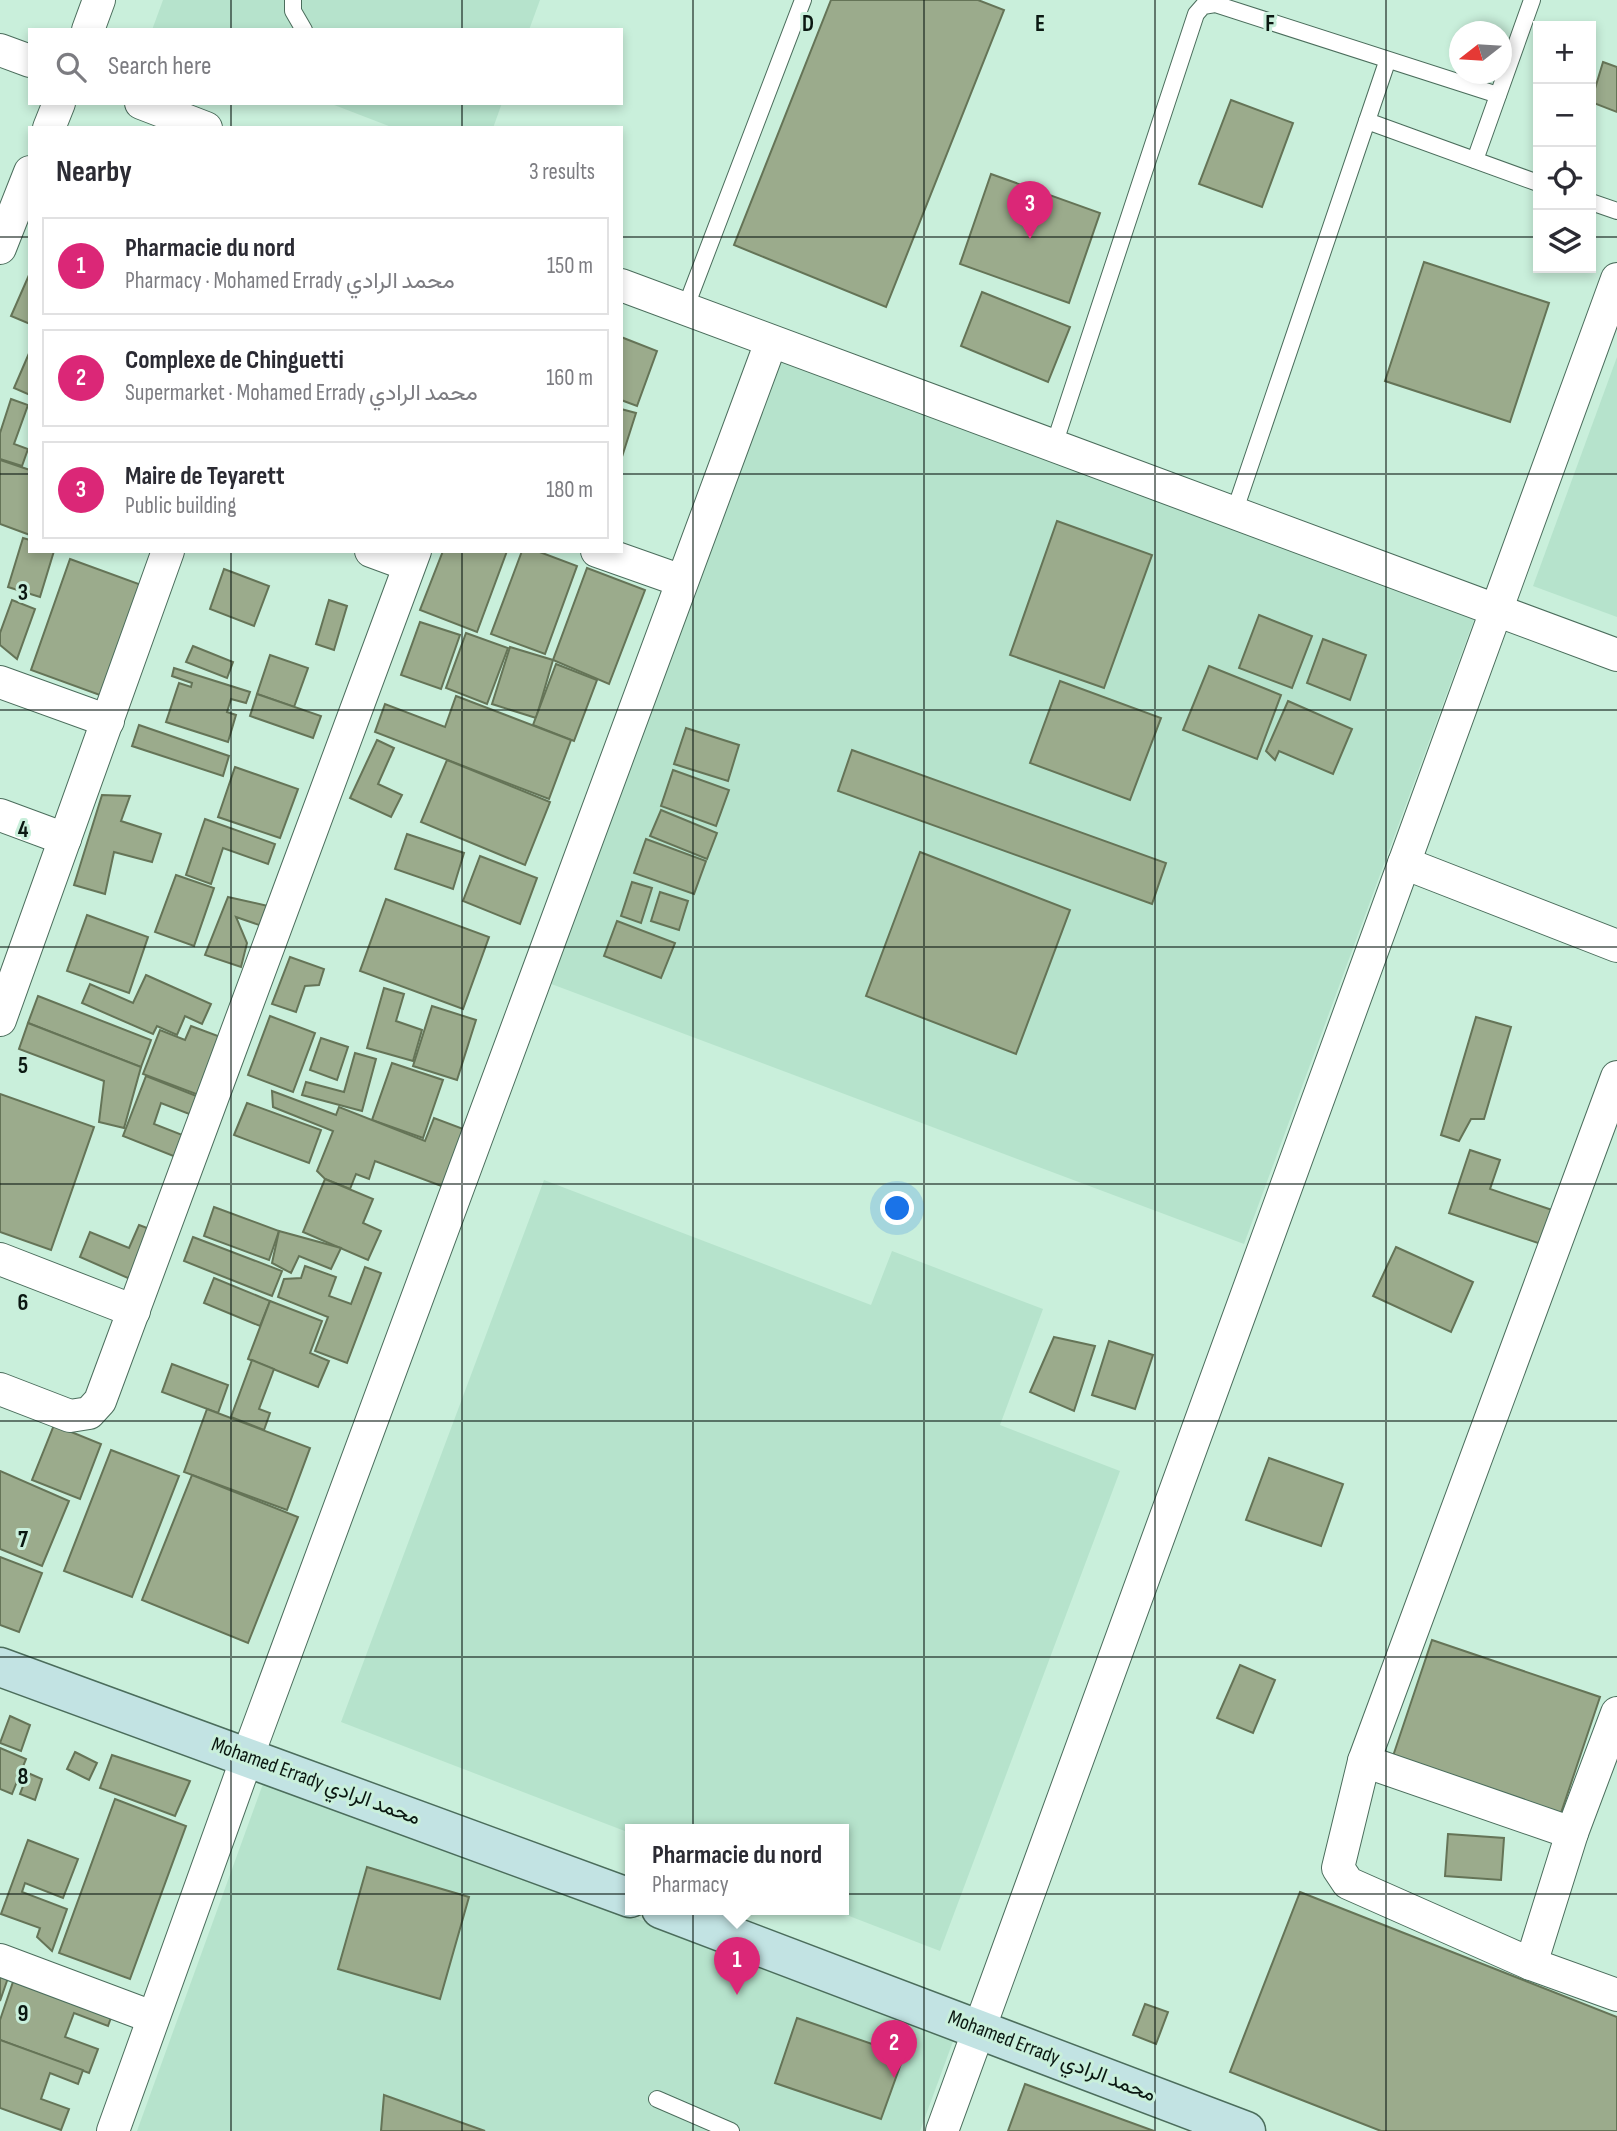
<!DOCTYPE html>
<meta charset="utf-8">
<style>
body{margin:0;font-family:"Sofia Sans Condensed",Vazirmatn,sans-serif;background:#f2f2f3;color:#2b2b33}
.controls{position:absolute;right:21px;top:21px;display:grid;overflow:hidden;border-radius:0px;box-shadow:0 4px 10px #0003}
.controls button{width:63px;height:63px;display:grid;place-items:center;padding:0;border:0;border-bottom:2px solid #e1e1e2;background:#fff;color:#2b2b33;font:35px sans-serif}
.compass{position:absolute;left:1449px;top:21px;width:63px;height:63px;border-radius:50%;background:#fff;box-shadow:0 4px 10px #0003;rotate:253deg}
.you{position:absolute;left:898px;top:1209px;width:24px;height:24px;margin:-18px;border:5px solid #fff;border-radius:50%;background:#1a73e8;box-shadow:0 0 0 10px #1a73e833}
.badge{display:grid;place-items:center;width:46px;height:46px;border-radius:50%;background:#db2777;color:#fff;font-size:23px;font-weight:700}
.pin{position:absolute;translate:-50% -58px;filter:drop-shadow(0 2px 4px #0008)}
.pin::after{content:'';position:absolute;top:37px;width:24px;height:21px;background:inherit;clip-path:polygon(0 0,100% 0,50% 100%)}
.popup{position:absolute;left:625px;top:1824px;width:224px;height:91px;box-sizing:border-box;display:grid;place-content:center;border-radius:0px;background:#fff;filter:drop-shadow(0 2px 5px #0005);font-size:23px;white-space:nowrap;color:#7c7c81}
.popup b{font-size:26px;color:#2b2b33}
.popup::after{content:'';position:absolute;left:50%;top:100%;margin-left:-14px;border:14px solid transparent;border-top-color:#fff}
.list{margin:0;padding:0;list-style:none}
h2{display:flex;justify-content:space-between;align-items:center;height:91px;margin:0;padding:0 28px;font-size:30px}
h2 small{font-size:23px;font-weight:400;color:#7c7c81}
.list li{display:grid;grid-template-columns:46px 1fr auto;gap:21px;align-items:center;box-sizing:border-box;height:98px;margin:0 14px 14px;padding:0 14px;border:2px solid #e1e1e2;border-radius:0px}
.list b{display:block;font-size:26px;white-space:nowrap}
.list p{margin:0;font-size:23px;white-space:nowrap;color:#7c7c81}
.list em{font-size:23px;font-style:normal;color:#7c7c81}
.icon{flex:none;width:38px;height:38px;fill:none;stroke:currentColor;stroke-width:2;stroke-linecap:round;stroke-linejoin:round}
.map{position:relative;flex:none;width:1617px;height:2131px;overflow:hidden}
.search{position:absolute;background:#fff;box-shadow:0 4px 10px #0003;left:28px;top:28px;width:595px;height:77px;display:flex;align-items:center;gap:18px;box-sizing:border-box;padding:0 24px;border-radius:0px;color:#7c7c81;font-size:26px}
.panel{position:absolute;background:#fff;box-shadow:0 4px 10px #0003;left:28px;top:126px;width:595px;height:427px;border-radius:0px}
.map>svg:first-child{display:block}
.built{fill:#b6e3cc}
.building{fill:#9bab8c;stroke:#657457;stroke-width:2}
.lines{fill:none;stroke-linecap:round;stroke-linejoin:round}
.lane-casing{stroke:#4b6d5c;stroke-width:18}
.street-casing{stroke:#4b6d5c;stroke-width:34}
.secondary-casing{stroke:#4b6d5c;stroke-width:41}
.lane{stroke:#fff;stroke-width:16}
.street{stroke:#fff;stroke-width:32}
.secondary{stroke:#c2e3e3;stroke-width:38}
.grid{fill:none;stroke:#0b1812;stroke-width:2;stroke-opacity:0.55}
.labels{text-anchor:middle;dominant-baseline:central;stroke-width:6;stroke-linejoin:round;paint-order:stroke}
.street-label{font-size:21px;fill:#0b1812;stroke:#c9efdb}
.grid-label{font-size:23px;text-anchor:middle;font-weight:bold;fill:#0b1812;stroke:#c9efdb;stroke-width:6;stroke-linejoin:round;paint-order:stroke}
</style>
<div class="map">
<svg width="1617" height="2131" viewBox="0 0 1617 2131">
<rect width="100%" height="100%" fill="#c9efdb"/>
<!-- built -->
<g class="built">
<polygon points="163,0 540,0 529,30 152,30"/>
<polygon points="329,103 502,103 493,128 394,128"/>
<polygon points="776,356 1475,617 1244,1244 546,982"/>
<polygon points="1617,357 1617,617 1533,586"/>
<polygon points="544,1180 871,1305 892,1251 1043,1309 1000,1425 1120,1471 940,1951 831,1909 844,1909 844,1829 630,1829 630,1833 341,1722"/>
<polygon points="264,1781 955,2036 920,2131 137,2131"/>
</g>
<!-- building -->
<g class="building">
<polygon points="831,0 978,0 1004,10 886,307 734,245"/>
<polygon points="1603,62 1617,67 1617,112 1591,102"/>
<polygon points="1231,100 1293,123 1262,207 1199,184"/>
<polygon points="991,174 1100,213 1069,303 960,264"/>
<polygon points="1424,262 1549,303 1510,422 1385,381"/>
<polygon points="29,275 30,276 30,324 11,316"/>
<polygon points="982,292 1070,327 1048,382 961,346"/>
<polygon points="621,337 657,351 637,406 621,400"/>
<polygon points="30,351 30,395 14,388"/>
<polygon points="11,399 28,405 14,444 28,449 22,466 0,459 0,433"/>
<polygon points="621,409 636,413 621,460"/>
<polygon points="0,460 30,470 30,535 0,524"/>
<polygon points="1057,521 1152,555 1104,688 1010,655"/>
<polygon points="23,538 30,540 30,551 54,551 40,597 8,587"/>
<polygon points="443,551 507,551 477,632 420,610"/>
<polygon points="522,551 537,551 577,566 545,654 491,634"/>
<polygon points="70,559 147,587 108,698 31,670"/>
<polygon points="587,568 645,590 609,684 553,660"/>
<polygon points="224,569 269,586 254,626 210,609"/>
<polygon points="12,600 35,609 17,659 0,645 0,633"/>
<polygon points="329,600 347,606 334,650 316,644"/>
<polygon points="1259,615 1312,636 1292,688 1239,668"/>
<polygon points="420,622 460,635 441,689 401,675"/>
<polygon points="466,633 508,648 487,704 446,688"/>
<polygon points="1323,639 1366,655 1350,700 1307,683"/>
<polygon points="193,646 233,662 227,678 186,662"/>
<polygon points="510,647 553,660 536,718 492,704"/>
<polygon points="270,655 308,668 294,707 257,694"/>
<polygon points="556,664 597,680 574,741 533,725"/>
<polygon points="1209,666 1281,695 1257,759 1183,730"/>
<polygon points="174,668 250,692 246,703 231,699 227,712 236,715 228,742 166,722 179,683 191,687 192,683 172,676"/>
<polygon points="1060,681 1161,718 1130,800 1030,763"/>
<polygon points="257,694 321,716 313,738 250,716"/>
<polygon points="456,696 571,740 549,799 375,732 385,704 445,727"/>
<polygon points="1288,701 1352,729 1333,774 1279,751 1275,760 1266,751"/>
<polygon points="139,725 229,756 223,776 132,746"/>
<polygon points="686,728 739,745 728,781 674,764"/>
<polygon points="377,740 394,748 378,784 402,795 391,817 350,798"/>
<polygon points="852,750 1166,863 1152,904 838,791"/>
<polygon points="447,760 550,802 525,865 421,822"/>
<polygon points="235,767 298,789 280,838 218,817"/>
<polygon points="673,770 729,790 716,826 661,806"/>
<polygon points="102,795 130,796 121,821 161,834 152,862 114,852 105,894 74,885"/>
<polygon points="661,810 717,833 707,859 650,836"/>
<polygon points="205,819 275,844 268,864 223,848 211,884 186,875"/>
<polygon points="407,834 464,853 453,889 395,869"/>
<polygon points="646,839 706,861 694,894 634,873"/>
<polygon points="920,852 1070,910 1016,1054 866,996"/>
<polygon points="480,856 537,878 520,924 463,901"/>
<polygon points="176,875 214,888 194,946 155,932"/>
<polygon points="632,882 652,888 641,923 621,916"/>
<polygon points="660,892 688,901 679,930 651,921"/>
<polygon points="228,897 268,906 265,927 236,917 247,943 241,967 205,955"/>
<polygon points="386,899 489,937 463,1009 360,971"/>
<polygon points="87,915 148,937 129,993 67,971"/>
<polygon points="617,921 675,943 661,978 604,956"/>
<polygon points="290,957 324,969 319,985 305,986 296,1012 272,1004"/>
<polygon points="146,975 211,1004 202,1024 185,1016 177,1035 157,1026 153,1034 82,1003 90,984 133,1003"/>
<polygon points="384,988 404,994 396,1021 422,1030 413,1061 367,1048"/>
<polygon points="38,996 151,1040 141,1067 28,1023"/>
<polygon points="432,1006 476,1020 457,1080 413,1066"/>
<polygon points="270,1016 315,1033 293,1092 248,1075"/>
<polygon points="1476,1017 1511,1027 1484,1119 1471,1119 1459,1141 1441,1135"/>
<polygon points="28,1023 141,1067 124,1128 99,1122 104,1081 19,1049"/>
<polygon points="191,1026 226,1039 204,1097 143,1074 160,1030 185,1040"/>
<polygon points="321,1038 348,1047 337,1080 310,1070"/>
<polygon points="355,1053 376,1059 362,1111 302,1095 306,1082 344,1092"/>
<polygon points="392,1063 443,1080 423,1138 372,1120"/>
<polygon points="146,1076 204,1099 197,1117 161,1103 154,1124 190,1138 181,1159 123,1136"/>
<polygon points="272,1091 336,1115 339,1107 425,1141 434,1118 466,1130 444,1187 375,1161 369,1179 356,1174 350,1189 325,1179 317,1171 333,1131 273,1107"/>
<polygon points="0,1094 94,1127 51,1250 0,1232"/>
<polygon points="247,1103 321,1130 309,1163 234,1135"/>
<polygon points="1470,1150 1500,1160 1490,1189 1555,1211 1544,1245 1449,1213"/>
<polygon points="325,1179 373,1199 363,1223 381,1231 368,1260 303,1232"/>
<polygon points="214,1207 279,1231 269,1260 204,1236"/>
<polygon points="139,1225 158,1232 137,1282 80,1257 90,1232 129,1248"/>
<polygon points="279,1231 341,1248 331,1269 299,1256 291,1273 272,1263"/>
<polygon points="193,1237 282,1271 272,1296 184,1261"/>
<polygon points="1396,1247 1473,1282 1451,1332 1373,1296"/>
<polygon points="305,1266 336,1277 329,1296 351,1304 365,1267 381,1273 347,1363 315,1351 328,1317 278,1297 284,1279 301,1278"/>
<polygon points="214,1278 270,1301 260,1326 204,1303"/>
<polygon points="270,1301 322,1321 310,1353 329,1361 318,1387 248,1359"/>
<polygon points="1054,1337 1095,1346 1074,1411 1030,1392"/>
<polygon points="1109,1341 1153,1355 1135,1409 1092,1395"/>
<polygon points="252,1360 274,1369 259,1409 270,1413 264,1430 231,1417"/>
<polygon points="172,1364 228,1385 218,1413 162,1392"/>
<polygon points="207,1409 310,1448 287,1510 184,1472"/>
<polygon points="54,1425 101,1444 80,1499 32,1480"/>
<polygon points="111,1450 179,1476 132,1597 64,1571"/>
<polygon points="1269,1458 1343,1484 1321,1546 1246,1520"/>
<polygon points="0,1471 69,1501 42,1566 0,1549"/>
<polygon points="192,1475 298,1517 248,1643 142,1600"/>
<polygon points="0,1557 42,1573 19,1632 0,1625"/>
<polygon points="1432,1640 1600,1697 1560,1816 1392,1759"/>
<polygon points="1240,1665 1275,1680 1253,1733 1217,1718"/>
<polygon points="10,1716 30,1725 21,1751 0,1743"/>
<polygon points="0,1748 26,1759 12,1794 0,1789"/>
<polygon points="75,1752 97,1763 89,1780 67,1769"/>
<polygon points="112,1755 190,1781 175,1816 100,1788"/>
<polygon points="28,1773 42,1779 35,1800 20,1794"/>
<polygon points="115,1799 186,1826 130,1979 59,1953"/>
<polygon points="1448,1834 1504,1838 1501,1880 1445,1876"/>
<polygon points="28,1840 78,1859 63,1898 25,1883 22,1892 67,1909 52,1951 37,1937 40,1928 1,1914"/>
<polygon points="367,1867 469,1897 440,1999 338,1969"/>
<polygon points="1300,1892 1617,2017 1617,2131 1381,2131 1230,2072"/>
<polygon points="0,1971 9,1975 0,2001"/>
<polygon points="16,1973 114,2009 108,2026 74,2013 65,2037 98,2049 89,2073 0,2040 0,2020"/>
<polygon points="1145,2004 1168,2012 1156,2044 1133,2035"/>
<polygon points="797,2018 904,2055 881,2119 775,2083"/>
<polygon points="0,2040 83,2070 78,2084 50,2073 41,2099 69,2109 61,2130 0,2108"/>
<polygon points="1025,2084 1154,2131 1008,2131"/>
<polygon points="384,2095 485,2131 381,2131"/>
</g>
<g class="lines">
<!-- lane casing -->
<g class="lane-casing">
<g id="lane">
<polyline points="293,0 293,11 304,30"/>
<polyline points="1367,121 1538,183"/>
<polyline points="1475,160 1532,0"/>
<polyline points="1591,202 1617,211"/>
<polyline points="685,309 803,0"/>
<polyline points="1054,445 1196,14 1203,6 1215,4 1498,95"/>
<polyline points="1234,513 1387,62"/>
<polyline points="657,2099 731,2131"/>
</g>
</g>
<!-- street casing -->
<g class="street-casing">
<g id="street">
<polyline points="88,30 99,0"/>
<polyline points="0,50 30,61"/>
<polyline points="141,103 206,128"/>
<polyline points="49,128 59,103"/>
<polyline points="0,248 30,172"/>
<polyline points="621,285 1617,655"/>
<polyline points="371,551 409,565"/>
<polyline points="597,551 682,581"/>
<polyline points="0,682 108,721"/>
<polyline points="0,815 65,839"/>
<polyline points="1404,863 1617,946"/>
<polyline points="0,1020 168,551"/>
<polyline points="1617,1077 1364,1761 1338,1868 1348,1883 1531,1964 1617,1995"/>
<polyline points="0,1259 134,1311"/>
<polyline points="0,1389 70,1416 89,1413 100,1401 415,551"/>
<polyline points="1364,1761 1572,1833"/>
<polyline points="0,1960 152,2017"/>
<polyline points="1531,1964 1572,1833 1617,1713"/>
<polyline points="113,2131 248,1755 771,342"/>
<polyline points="942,2131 1617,279"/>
</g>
</g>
<!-- secondary casing -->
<g class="secondary-casing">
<g id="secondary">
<polyline points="0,1667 630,1898"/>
<polyline points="661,1909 1246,2131"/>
</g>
</g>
<!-- lane -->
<use href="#lane" class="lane"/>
<!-- street -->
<use href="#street" class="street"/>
<!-- secondary -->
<use href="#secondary" class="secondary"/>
</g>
<!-- grid -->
<path class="grid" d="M231,0V30M462,0V30M693,0V2131M924,0V2131M1155,0V2131M1386,0V2131M231,103V128M462,103V128M0,237H30M621,237H1538M1591,237H1617M0,474H30M621,474H1617M231,551V2131M462,551V2131M0,710H1617M0,947H1617M0,1184H1617M0,1421H1617M0,1657H1617M0,1894H1617"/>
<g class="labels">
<!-- street labels -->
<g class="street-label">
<text transform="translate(316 1781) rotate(20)">Mohamed Errady محمد الرادي</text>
<text transform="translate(1052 2056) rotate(21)">Mohamed Errady محمد الرادي</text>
</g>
</g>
<g class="grid-label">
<text x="808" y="31">D</text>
<text x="1040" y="31">E</text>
<text x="1270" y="31">F</text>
<text x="23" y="600">3</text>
<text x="23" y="837">4</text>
<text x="23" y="1073">5</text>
<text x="23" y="1310">6</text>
<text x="23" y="1547">7</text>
<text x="23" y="1784">8</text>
<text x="23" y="2021">9</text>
</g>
</svg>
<div class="controls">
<button>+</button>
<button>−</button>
<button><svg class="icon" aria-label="locate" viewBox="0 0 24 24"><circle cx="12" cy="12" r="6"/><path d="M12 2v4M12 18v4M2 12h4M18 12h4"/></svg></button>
<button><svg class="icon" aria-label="layers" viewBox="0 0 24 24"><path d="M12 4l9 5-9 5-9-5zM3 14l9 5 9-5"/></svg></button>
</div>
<svg class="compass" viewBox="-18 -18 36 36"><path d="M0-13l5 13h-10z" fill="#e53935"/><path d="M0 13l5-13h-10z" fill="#7c7c81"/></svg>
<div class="you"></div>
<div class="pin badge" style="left:737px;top:1995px">1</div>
<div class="popup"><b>Pharmacie du nord</b>Pharmacy</div>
<div class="pin badge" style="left:894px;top:2078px">2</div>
<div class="pin badge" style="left:1030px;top:239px">3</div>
<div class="search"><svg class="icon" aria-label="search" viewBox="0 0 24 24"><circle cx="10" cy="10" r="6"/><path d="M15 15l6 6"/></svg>Search here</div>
<section class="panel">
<h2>Nearby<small>3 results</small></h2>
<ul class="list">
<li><span class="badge">1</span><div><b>Pharmacie du nord</b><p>Pharmacy · Mohamed Errady محمد الرادي</p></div><em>150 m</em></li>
<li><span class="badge">2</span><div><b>Complexe de Chinguetti</b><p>Supermarket · Mohamed Errady محمد الرادي</p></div><em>160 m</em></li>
<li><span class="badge">3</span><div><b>Maire de Teyarett</b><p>Public building</p></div><em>180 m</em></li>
</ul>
</section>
</div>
